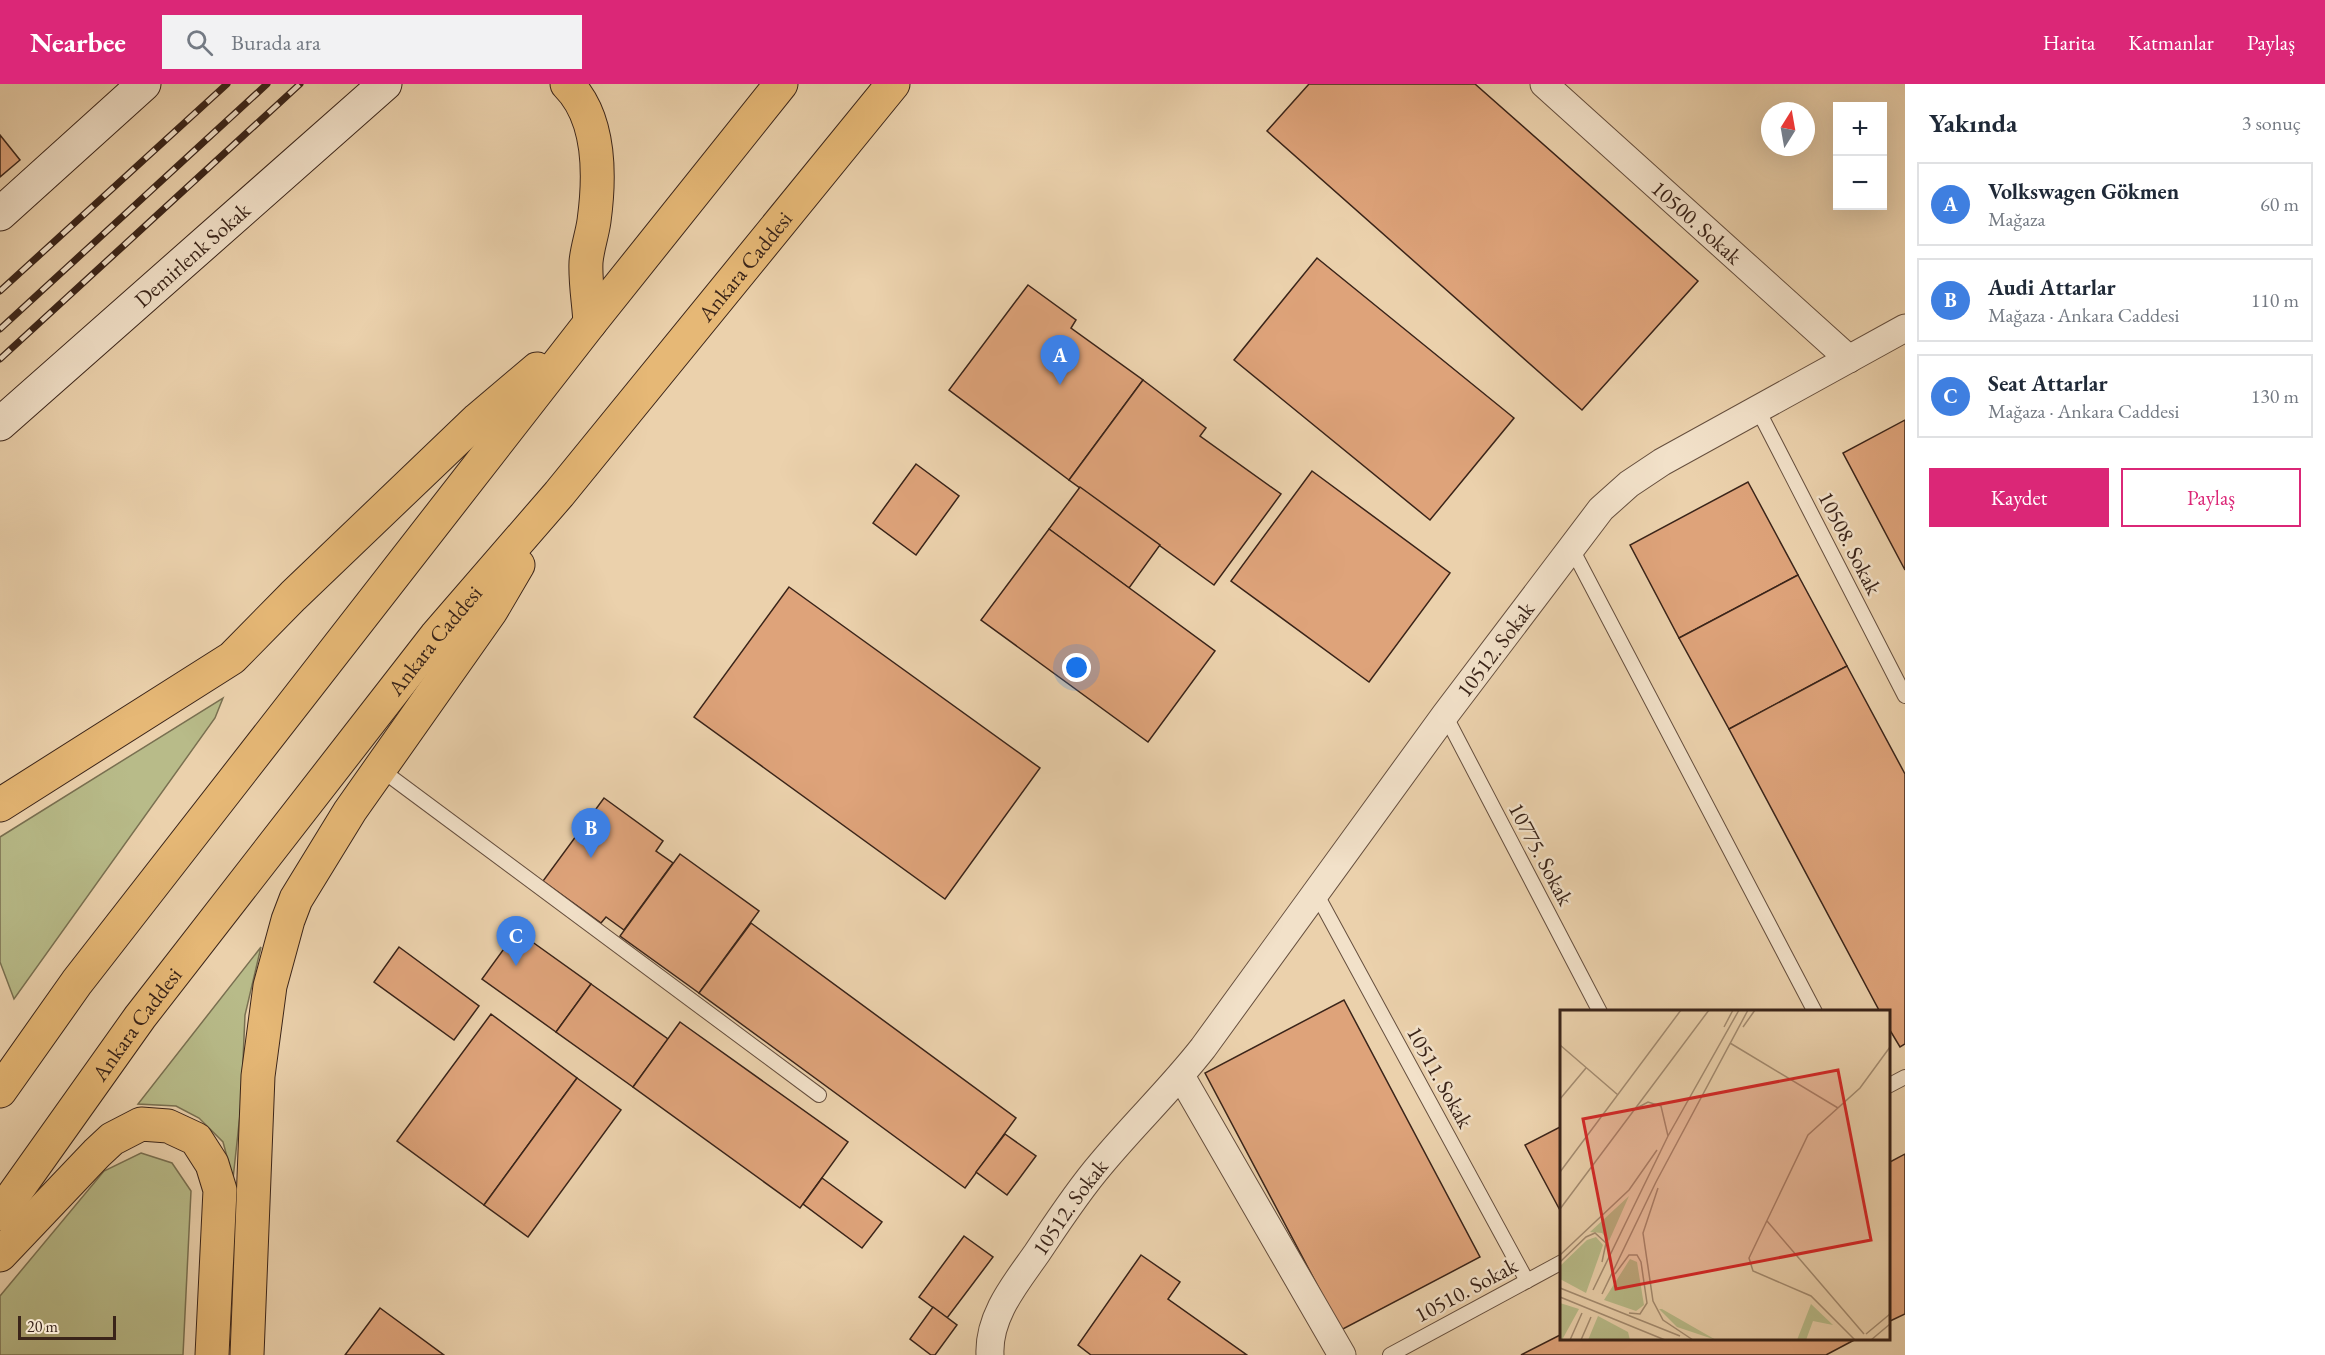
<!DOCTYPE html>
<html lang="tr">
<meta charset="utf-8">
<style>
body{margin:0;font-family:"EB Garamond",serif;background:#f2f2f3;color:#1f2937}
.controls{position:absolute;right:18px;top:18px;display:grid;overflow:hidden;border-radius:0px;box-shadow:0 6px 24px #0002}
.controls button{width:54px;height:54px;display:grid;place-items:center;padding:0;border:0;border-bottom:2px solid #e0e1e3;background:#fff;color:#1f2937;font:30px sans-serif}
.compass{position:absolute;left:1761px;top:18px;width:54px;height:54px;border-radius:50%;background:#fff;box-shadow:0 6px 24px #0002;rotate:11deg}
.scale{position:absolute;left:18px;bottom:15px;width:98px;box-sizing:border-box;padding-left:6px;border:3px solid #3a2419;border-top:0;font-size:16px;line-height:21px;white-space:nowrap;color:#3a2419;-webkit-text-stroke:4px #f2e1c9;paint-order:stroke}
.you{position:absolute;left:1077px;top:584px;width:21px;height:21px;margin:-15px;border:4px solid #fff;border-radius:50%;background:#1a73e8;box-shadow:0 0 0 9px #1a73e833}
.badge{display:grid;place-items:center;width:39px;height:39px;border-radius:50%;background:#db2777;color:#fff;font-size:20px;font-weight:700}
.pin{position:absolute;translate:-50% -50px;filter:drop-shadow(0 2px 3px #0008)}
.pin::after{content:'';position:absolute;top:32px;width:21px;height:18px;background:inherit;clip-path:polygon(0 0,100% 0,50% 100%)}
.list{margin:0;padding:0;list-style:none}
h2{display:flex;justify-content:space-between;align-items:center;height:78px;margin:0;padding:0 24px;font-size:26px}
h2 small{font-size:20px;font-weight:400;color:#747a83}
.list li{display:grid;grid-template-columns:39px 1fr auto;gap:18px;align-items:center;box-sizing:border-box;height:84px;margin:0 12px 12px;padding:0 12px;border:2px solid #e0e1e3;border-radius:0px}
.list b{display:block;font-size:22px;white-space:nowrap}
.list p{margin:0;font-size:20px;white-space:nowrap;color:#747a83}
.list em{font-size:20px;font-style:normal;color:#747a83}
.actions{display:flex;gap:12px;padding:18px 24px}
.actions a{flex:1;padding:14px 0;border:2px solid #db2777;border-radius:0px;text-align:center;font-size:21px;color:#db2777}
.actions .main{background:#db2777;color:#fff}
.icon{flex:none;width:33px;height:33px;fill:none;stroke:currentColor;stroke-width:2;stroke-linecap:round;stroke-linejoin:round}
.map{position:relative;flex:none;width:1905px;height:1271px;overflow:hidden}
header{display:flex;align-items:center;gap:36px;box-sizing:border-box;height:84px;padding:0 30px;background:#db2777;color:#fff}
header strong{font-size:28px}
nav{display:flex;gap:33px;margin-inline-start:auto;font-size:21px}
.search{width:420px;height:54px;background:#f2f2f3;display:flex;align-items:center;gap:15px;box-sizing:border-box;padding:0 21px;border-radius:0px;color:#747a83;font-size:22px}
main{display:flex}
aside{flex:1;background:#fff}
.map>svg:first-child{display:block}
.green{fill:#b8bb89;stroke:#797051;stroke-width:1.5}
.building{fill:#dea37a;stroke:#3a2419;stroke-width:1.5}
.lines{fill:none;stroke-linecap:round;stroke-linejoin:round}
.lane-casing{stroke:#664f3e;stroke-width:16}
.street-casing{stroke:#664f3e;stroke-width:29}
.secondary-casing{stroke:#3a2419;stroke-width:35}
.highway-casing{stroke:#3a2419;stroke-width:35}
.lane{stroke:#f2e1c9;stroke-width:14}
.street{stroke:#f2e1c9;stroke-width:27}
.secondary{stroke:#f2e1c9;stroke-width:33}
.highway{stroke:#e6b876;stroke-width:33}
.rail-casing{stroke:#3a2419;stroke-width:7}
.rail{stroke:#f2e1c9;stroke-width:4.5;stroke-dasharray:14;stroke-linecap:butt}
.labels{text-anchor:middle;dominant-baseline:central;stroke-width:5;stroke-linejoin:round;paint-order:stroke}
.street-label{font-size:22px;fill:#3a2419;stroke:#f2e1c9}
.inset-road{fill:none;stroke:#a48c71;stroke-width:1.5}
.view{fill:#d62828;fill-opacity:0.15;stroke:#d62828;stroke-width:3}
.inset-edge{fill:none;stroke:#3a2419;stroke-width:3}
</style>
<header>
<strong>Nearbee</strong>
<div class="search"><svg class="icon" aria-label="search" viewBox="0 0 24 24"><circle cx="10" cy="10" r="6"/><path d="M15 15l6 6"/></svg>Burada ara</div>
<nav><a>Harita</a><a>Katmanlar</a><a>Paylaş</a></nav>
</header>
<main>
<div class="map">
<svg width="1905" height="1271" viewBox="0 0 1905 1271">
<rect width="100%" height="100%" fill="#ebd1ac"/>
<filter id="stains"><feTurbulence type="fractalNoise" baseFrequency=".00333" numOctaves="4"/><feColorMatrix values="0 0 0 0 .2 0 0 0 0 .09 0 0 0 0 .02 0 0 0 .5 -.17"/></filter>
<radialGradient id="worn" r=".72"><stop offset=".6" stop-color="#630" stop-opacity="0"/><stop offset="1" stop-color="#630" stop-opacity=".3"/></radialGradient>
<!-- green -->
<g class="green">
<polygon points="223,614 215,634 14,915 0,878 0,753"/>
<polygon points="261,863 245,931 241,1021 233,1095 223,1058 199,1034 176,1022 138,1020"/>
<polygon points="141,1069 172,1079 191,1107 183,1271 0,1271 0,1212 104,1087"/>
</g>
<!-- building -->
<g class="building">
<polygon points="1309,0 1475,0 1698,197 1582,326 1267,47"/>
<polygon points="0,51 20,76 0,93"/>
<polygon points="1317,174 1514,334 1430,436 1234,276"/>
<polygon points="1028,201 1076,236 1071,244 1143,296 1069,396 949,306"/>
<polygon points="1143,296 1206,344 1200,352 1281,410 1214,501 1069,396"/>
<polygon points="1905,336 1905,486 1843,369"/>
<polygon points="916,380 959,412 916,471 873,439"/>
<polygon points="1312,387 1450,489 1369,598 1231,497"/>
<polygon points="1748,398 1798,491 1679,554 1630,461"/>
<polygon points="1080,403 1160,461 1129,504 1049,445"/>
<polygon points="1049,445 1215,567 1148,658 981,536"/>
<polygon points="1798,491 1847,582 1729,645 1679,554"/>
<polygon points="789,503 1040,684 945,815 694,633"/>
<polygon points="1847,582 1905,690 1905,960 1900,963 1888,943 1888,928 1880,928 1729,645"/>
<polygon points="604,714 663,757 656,767 673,779 624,846 606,833 601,839 543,797"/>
<polygon points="680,770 759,827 699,909 620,852"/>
<polygon points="751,839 1016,1034 965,1104 699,909"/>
<polygon points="517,847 591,900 556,948 482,895"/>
<polygon points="399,863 479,922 454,956 374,898"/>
<polygon points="591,900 668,955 633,1003 556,948"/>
<polygon points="1344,916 1480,1173 1341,1246 1205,989"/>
<polygon points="491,930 577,994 484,1121 397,1057"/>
<polygon points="680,938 848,1058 800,1124 633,1003"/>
<polygon points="577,994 621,1026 528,1153 484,1121"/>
<polygon points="1562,1042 1562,1130 1525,1061"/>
<polygon points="1005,1050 1036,1072 1007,1111 976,1088"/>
<polygon points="1905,1070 1905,1230 1888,1238 1888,1079"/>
<polygon points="822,1094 882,1138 862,1164 803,1120"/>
<polygon points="964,1152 993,1173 947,1234 919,1213"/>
<polygon points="1141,1171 1180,1198 1168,1215 1247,1271 1091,1271 1078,1261"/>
<polygon points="933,1223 957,1241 935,1271 931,1271 910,1255"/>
<polygon points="380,1224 444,1271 345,1271"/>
<polygon points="1562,1250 1562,1254 1858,1254 1826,1271 1521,1271"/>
</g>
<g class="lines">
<!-- lane casing -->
<g class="lane-casing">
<g id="lane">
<polyline points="1757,324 1905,612"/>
<polyline points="1571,463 1815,928"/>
<polyline points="1445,631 1600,928"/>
<polyline points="379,684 819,1011"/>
<polyline points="1316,809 1527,1197"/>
<polyline points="1888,1002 1905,993"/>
<polyline points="1390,1271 1562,1178"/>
</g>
</g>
<!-- street casing -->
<g class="street-casing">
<g id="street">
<path id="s1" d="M1544,0L1849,275"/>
<polyline points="1181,992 1342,1271"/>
<path id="s2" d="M990,1271C988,1232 1016,1199 1037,1169C1057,1139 1077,1108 1101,1080C1134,1040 1171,1005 1203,964L1445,631L1601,425L1629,400L1662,378L1905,244"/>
</g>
</g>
<!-- secondary casing -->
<g class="secondary-casing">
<g id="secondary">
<polyline points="0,130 144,0"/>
<path id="s3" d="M0,340L385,0"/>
</g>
</g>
<!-- highway casing -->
<g class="highway-casing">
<g id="highway">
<path d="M567,0C601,34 600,93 594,137C592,151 587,165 586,178C585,198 589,219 590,239"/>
<polyline points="0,721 232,574 293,512 478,335 537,285"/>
<polyline points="0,1007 77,898 590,239 781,0"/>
<path id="s4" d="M0,1130L140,933L436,552L559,410L893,0"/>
<polyline points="0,1171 97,1069 112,1055 141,1040 168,1042 196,1055 212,1080 220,1106 212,1271"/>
<polyline points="247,1271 258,992 270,902 288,836 296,815 350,727 491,527 518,481"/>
</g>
</g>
<!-- lane -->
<use href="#lane" class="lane"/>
<!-- street -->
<use href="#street" class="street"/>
<!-- secondary -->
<use href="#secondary" class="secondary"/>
<!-- highway -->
<use href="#highway" class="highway"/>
<!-- rail casing -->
<g class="rail-casing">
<g id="rail">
<polyline points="0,207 227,0"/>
<polyline points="0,245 267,0"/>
<polyline points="0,275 300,0"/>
</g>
</g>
<!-- rail -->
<use href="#rail" class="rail"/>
</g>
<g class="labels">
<!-- street labels -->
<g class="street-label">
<text stroke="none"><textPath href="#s1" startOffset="206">10500. Sokak</textPath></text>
<text stroke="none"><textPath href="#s3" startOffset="256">Demirlenk Sokak</textPath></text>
<text stroke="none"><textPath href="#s4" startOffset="1206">Ankara Caddesi</textPath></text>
<text transform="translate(1850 459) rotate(63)">10508. Sokak</text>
<text stroke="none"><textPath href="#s4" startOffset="720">Ankara Caddesi</textPath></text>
<text stroke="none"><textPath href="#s2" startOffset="873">10512. Sokak</textPath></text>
<text transform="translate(1541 770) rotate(62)">10775. Sokak</text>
<text stroke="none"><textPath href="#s4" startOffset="234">Ankara Caddesi</textPath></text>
<text transform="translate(1440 993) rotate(61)">10511. Sokak</text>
<text stroke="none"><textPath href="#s2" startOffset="171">10512. Sokak</textPath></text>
<text transform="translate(1466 1206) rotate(-28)">10510. Sokak</text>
</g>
</g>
<!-- overview -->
<g transform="translate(1560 926)">
<rect width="330" height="330" fill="#ebd1ac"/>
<path d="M69,186L49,231L42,223L30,222ZM36,227L43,235L26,283L0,269V256L27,230ZM70,249L77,252L84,295L76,301L44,290ZM0,293L19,299L2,330H0ZM251,294L273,315L253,311L246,330H237ZM99,299H102L156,330L117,317ZM38,306L68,322L70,330H28Z" fill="#b8bb89"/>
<path class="inset-road" d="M164,17L173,0M183,17L195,0M170,33L278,98M0,35L58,85M0,89L26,58M75,99L88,92L101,96L108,126M0,162L121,0M98,178L83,223L93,291L103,310L133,330M0,199L149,0M207,211L304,324M0,245L69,180L97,140M0,252L26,227L35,223L46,233L42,252M55,264L69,245H77L81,252L87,293L80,304L69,303M0,278L120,326M33,280L108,126L179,0M42,284L96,172L188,0M0,287L105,330M306,324L330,304M10,330L22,303M21,330L31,307M295,330L251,286L193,261L189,248L248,125L300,78L330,37M311,330L330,314"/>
<path class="view" d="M278,60L311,230L56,279L23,109Z"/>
<rect width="330" height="330" class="inset-edge"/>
</g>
<rect width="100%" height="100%" filter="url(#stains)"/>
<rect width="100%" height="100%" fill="url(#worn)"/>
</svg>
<div class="controls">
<button>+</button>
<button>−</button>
</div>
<svg class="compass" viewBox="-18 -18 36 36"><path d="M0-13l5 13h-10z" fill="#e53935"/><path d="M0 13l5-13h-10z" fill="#747a83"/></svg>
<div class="scale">20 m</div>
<div class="you"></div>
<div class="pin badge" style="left:1060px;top:301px;background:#3f7fe0">A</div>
<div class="pin badge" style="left:591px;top:774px;background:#3f7fe0">B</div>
<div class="pin badge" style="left:516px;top:882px;background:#3f7fe0">C</div>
</div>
<aside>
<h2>Yakında<small>3 sonuç</small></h2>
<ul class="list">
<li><span class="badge" style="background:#3f7fe0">A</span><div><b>Volkswagen Gökmen</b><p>Mağaza</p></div><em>60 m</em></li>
<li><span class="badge" style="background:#3f7fe0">B</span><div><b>Audi Attarlar</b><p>Mağaza · Ankara Caddesi</p></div><em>110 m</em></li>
<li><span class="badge" style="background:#3f7fe0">C</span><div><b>Seat Attarlar</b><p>Mağaza · Ankara Caddesi</p></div><em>130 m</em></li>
</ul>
<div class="actions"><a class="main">Kaydet</a><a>Paylaş</a></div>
</aside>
</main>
